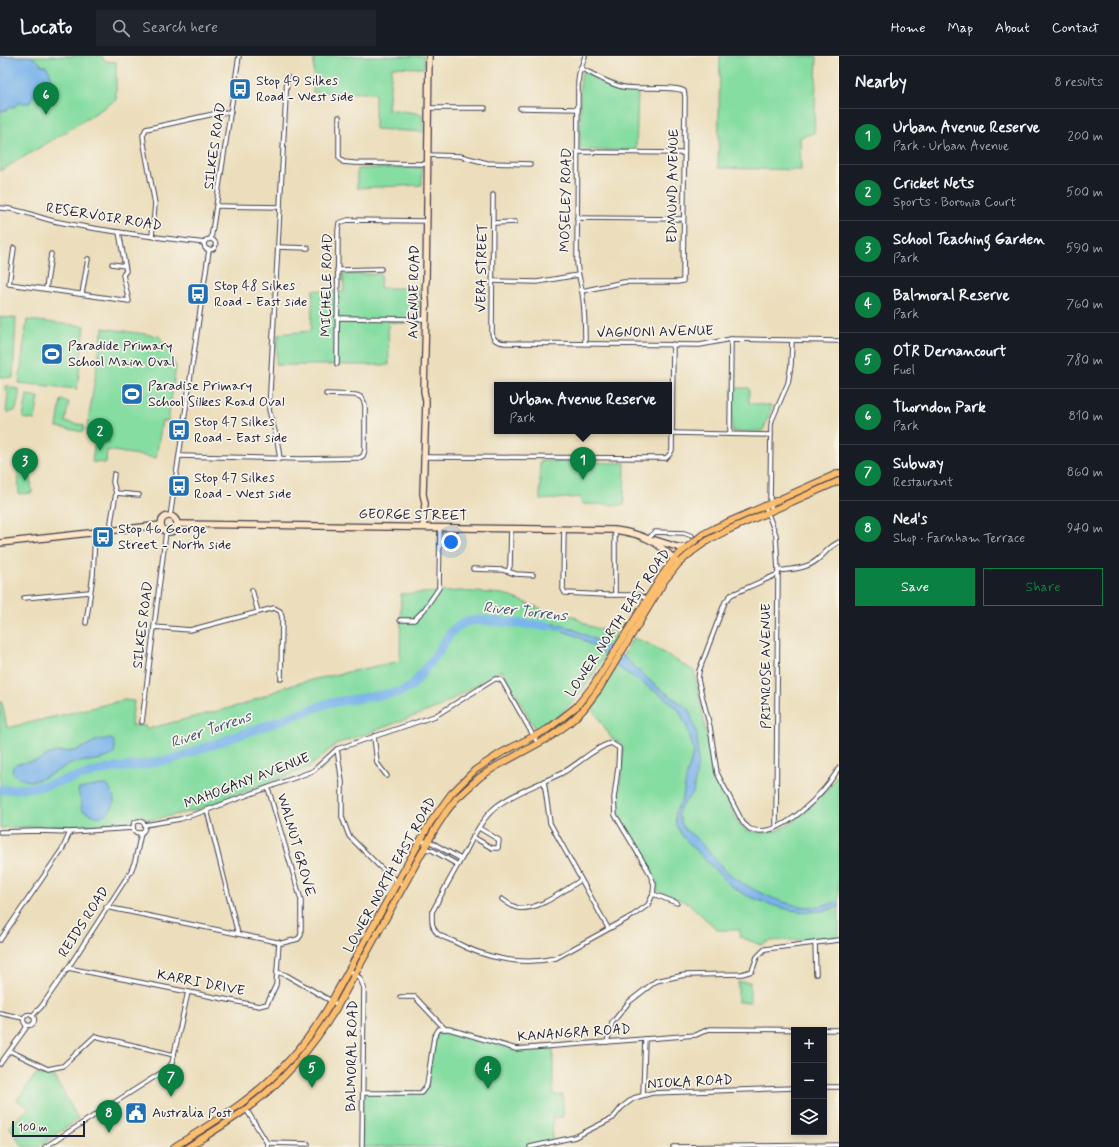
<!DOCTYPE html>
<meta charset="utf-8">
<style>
body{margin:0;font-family:Mynerve,sans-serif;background:#20242c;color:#f1f3f6}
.controls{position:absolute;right:12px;bottom:12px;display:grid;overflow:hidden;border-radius:0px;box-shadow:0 2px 6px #0003}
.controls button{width:36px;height:36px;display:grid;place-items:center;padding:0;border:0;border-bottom:1px solid #363941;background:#171b24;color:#f1f3f6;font:20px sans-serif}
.scale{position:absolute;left:12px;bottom:10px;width:73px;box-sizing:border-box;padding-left:4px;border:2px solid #22223b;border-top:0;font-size:11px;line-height:14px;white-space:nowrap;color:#22223b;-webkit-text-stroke:3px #f7f3e8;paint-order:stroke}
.you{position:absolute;left:451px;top:486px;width:14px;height:14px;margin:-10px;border:3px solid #fff;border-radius:50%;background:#1a73e8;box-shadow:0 0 0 6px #1a73e833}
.badge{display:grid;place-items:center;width:26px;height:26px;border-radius:50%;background:#0b8043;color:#fff;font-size:13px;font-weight:700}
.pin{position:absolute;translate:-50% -33px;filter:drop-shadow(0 1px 2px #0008)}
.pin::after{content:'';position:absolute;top:21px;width:14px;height:12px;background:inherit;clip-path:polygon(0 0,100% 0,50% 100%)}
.popup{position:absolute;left:494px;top:326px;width:178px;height:52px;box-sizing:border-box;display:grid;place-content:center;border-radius:0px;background:#171b24;filter:drop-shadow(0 1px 3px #0005);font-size:13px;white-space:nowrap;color:#9ea1a6}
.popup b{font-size:15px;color:#f1f3f6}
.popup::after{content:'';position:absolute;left:50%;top:100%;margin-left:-8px;border:8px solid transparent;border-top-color:#171b24}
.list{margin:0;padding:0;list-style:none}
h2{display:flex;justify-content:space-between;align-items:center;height:52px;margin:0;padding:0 16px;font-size:17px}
h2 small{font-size:13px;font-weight:400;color:#9ea1a6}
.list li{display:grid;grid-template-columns:26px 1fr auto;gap:12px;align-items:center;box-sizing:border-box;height:56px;padding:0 16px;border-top:1px solid #363941}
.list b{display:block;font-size:15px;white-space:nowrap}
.list p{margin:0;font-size:13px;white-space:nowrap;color:#9ea1a6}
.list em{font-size:13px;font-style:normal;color:#9ea1a6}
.actions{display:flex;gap:8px;padding:12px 16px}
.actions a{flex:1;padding:9px 0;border:1px solid #0b8043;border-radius:0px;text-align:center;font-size:14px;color:#0b8043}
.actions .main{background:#0b8043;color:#fff}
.icon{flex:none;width:22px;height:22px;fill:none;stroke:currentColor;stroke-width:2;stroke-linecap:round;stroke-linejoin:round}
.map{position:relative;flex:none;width:839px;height:1091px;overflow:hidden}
header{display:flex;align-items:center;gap:24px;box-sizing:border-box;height:56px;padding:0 20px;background:#171b24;border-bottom:1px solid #363941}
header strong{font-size:19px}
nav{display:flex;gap:22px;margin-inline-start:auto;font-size:14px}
.search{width:280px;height:36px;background:#20242c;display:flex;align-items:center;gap:10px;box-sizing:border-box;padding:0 14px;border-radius:0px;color:#9ea1a6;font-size:15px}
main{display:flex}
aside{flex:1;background:#171b24}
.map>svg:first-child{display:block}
.green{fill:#85dda1;stroke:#54806e}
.water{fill:#7ab4eb;stroke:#4e6b93}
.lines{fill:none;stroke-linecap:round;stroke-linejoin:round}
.river{stroke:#7ab4eb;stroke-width:9}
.street-casing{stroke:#403e4e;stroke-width:5.5}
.secondary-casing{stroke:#403e4e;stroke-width:8}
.primary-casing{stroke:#403e4e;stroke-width:8}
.street{stroke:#fff;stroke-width:3.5}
.secondary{stroke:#fde5c5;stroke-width:5.5}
.primary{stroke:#fbbd6e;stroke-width:6}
.labels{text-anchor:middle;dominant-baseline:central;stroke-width:3.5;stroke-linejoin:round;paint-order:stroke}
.poi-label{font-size:14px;fill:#22223b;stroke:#f7f3e8;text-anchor:start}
.street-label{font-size:14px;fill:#22223b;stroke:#f7f3e8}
.water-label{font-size:15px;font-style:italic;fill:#415579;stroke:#f7f3e8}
</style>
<header>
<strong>Locato</strong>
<div class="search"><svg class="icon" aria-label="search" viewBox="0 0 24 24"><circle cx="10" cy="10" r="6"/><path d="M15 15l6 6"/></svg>Search here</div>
<nav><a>Home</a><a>Map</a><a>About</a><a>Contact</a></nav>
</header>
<main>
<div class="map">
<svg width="839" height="1091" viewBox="0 0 839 1091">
<rect width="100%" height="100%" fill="#f7f3e8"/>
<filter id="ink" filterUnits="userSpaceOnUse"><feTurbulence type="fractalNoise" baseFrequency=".025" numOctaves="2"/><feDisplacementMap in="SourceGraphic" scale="8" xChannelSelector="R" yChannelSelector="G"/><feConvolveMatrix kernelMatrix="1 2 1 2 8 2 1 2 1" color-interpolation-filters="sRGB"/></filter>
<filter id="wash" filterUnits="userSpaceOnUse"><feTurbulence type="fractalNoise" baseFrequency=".012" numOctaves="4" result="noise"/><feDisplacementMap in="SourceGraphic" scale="16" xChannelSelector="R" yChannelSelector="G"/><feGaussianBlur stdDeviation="0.9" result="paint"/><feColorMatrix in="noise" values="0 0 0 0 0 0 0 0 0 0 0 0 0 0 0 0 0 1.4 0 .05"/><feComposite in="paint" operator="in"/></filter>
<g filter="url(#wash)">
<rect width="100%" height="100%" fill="#ecdebc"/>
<!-- green -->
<g class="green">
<polygon points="0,0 102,0 105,5 116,6 116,44 69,74 0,115"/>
<polygon points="314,0 424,0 424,12 392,11 388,53 422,58 424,76 375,73 375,37 313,36"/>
<polygon points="720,0 817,0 814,77 800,81 801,114 718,112"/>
<polygon points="582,15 620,33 638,34 636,94 580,94 580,30"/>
<polygon points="422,111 422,129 357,132 357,113"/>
<polygon points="343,218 381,218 380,232 419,232 420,268 388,266 389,309 276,309 278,278 311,275 313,234 344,236"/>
<polygon points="0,261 16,262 13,322 0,321"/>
<polygon points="27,264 85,270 77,333 19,327"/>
<polygon points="103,272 159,280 167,291 176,311 168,365 162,365 156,402 107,394 106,407 92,406 95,383 108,385 109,387 109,383 86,379"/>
<polygon points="7,329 11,332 19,333 19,340 16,354 9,357 6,356 8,336 4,333"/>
<polygon points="732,332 749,332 749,347 772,350 763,375 732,376"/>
<polygon points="27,339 39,341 35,364 23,362"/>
<polygon points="61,344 69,346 65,366 84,369 83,376 57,371"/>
<polygon points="540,405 625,407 624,449 582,448 580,441 540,444"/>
<polygon points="30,412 32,437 19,438 18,413"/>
<path d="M460,535L504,538L557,559L573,560L589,570L617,578C599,609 582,643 552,665C547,668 542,671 536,674L502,614L439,651L366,678L336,688L310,711L197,754L151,764C137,759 139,762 128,768L0,772V646H2L7,672L124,644L134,645L131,669L146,670L147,673L245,648L285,631L311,624L400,605L401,538Z"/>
<polygon points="633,582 647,587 694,615 704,664 713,717 740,769 746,774 764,777 776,775 790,768 828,733 839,717 839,880 817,883 769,885 761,889 740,881 740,874 718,874 688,847 657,835 657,827 652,813 618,758 618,740 622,713 623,691 619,686 612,683 591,650 612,619"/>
<rect x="738" y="926" width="12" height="20"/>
<polygon points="439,973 449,973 516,993 553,990 553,1039 563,1039 563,1061 553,1061 552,1086 530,1091 362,1091 363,1037 421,1036 427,1029 434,981"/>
<polygon points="36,1018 55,1021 78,1063 39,1091 23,1091 9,1070 29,1052 17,1044"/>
</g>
<!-- water -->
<g class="water">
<path d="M0,0H29C35,2 38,4 41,9L46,10C59,27 43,29 35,38C32,41 32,44 30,47H19L13,51L9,50L8,54L1,55L0,58Z"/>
<path d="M555,568L571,572L604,588L624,601L656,630L689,653L697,678L698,706L693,737L680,752L678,758L684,773C698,781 710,798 721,810C738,829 786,852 812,851C821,850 830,848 839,846V851L822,855L807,856L790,854L772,849L745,839L730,829L683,781L676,769L675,756L683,741L687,718L694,695L687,671L679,654L664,641L619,612L600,595L590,588L577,580L560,574L535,569Z"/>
<path d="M106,683H112C116,688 115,692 114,698C100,707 83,703 68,709C58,714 42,725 30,725C22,724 17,721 12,715L13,711L16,708L39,704L49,698L58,696L76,695L97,684Z"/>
<path d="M100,729H107C119,742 115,757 98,761L83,755L81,752L82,747L78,736L79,733Z"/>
</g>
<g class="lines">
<!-- river -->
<polyline class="river" points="0,734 39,731 107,713 141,709 173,703 329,647 400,636 412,630 436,599 451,576 465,566 478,564 548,570"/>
</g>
</g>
<g filter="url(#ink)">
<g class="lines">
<!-- street casing -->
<g class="street-casing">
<g id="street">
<path d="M585,0L579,18L578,27L577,205C577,216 581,226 582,236C585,254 585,270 585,287"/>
<path d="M580,12C594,18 608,28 623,31C639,34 672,29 684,35L685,41L683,225L677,226H624L582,235"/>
<polyline points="428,52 485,52"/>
<polyline points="520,52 578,53"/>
<polyline points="339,61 339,101 343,106 354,107 427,108"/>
<polyline points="578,96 684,97"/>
<polyline points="427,99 460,100 487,107 530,108"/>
<path d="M493,139L492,277C493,285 498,286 505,287L700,289L731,283L839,285"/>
<polyline points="217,150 280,151"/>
<path d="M0,152C20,152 40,163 59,166C107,176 156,181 204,187"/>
<polyline points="577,162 683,163"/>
<polyline points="493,167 515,166"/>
<polyline points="152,180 155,148 144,88 143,79 146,73 218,57 231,56"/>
<polyline points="211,183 239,0"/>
<polyline points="278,191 308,192"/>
<polyline points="14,192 9,228 129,245 123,219 126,215 119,176"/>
<polyline points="209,194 205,192 204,187 206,184 211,183"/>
<path d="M209,194C217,193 218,186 211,183"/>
<polyline points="112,208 125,210"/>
<polyline points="337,214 381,213"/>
<polyline points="493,225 537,226 578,219"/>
<polyline points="46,233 51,198"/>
<polyline points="82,238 88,203"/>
<polyline points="337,262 426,263"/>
<polyline points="337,308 338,175 339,167 348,164 427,165"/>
<polyline points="672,377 771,379"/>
<polyline points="730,378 731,283"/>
<path d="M180,400L302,403L359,402L363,400L365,394V349C363,343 362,340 355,339L326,338"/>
<polyline points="424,401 666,402 670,398 672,394 673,288"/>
<polyline points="280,403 277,383 269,354 287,21"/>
<polyline points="116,437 139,439"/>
<polyline points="765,450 776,479 778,515 776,772"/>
<polyline points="772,454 770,448 771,369 772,364 788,327 791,309 792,285"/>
<polyline points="170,461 209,194"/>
<polyline points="564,473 563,533 565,537 606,539 639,539 649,544"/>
<polyline points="112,475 111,466 116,437 113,426 114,418"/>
<polyline points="649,482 655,476 684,477 692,480"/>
<polyline points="473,513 503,514 516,518 533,519"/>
<polyline points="508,515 510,510 511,472"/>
<path d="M778,515C791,513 806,513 817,504C826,497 828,491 839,486"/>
<path d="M778,518L731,539L725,546L699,615L698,624L710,671L717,717L743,767C745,768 748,772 750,773C781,785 826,735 839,712"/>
<polyline points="252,534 258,556"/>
<polyline points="615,539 615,474"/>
<polyline points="24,542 90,536"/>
<polyline points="400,564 414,564 424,554 439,532 440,471"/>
<polyline points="86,567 93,519 95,477"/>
<polyline points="154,571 190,574 274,552 280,555 282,561 281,623"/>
<polyline points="142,666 166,476"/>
<polyline points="374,680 377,707 387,720"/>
<path d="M611,687L619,692L618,712L614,742L615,759L648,814L654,828L653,838L648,849L632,860L556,902C521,910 484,902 453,885C448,883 440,880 437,877C431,871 432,863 432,856C443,836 454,815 466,795C474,779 483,761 497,750C517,735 540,728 562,717C579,708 593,692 611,687Z"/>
<polyline points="337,693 342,726 342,761 349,780 380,811 404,831"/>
<polyline points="544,725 550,767 608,872"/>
<polyline points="207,754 238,878"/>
<circle cx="139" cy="771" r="6"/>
<polyline points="145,769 180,763 199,757 313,715 337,693 435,660 495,623 499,623 502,625 538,688"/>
<polyline points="0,776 38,775 70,776 133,772"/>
<polyline points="473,781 492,792 498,792 499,784 479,772"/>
<polyline points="420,786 429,785 461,803"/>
<polyline points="424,793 432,794 458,809"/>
<polyline points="653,838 677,847"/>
<path d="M502,843C506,846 513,851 518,852C539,855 564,834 581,824"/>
<polyline points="106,851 282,887 298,883 301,879 301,844 268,732"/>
<polyline points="0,884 63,792 70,776"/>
<polyline points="815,887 816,918"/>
<polyline points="68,912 259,950 267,948 276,929 279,886"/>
<polyline points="350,914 360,922 364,932 362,1091"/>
<polyline points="277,916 286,919 338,949"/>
<polyline points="400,941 415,941 445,973"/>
<polyline points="0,957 23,962"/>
<circle cx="29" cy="964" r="5.5"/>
<polyline points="32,960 41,951 68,912 131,815 135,805 141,777"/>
<polyline points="607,986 612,967 629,946 656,925 685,919 742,918 752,915 757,901 765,893 839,884"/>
<polyline points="10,995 48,1013 63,1010 95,980 174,999"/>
<polyline points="0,1008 26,972 26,969"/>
<polyline points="824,1031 839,1031"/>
<polyline points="363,1037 421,1037 427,1029 434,981 439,973 449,973 516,993 696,979 709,973 839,974"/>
<polyline points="643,1039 645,983"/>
<polyline points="246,1053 267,1087 267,1091"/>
<polyline points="267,1087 308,1088"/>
<polyline points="45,1091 167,1013 172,1007 188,936"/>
<polyline points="530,1091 575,1081 613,1062 622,1051 634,1042 652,1037 794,1032"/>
<polyline points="673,1091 839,1089"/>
</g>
</g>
<!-- secondary casing -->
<g class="secondary-casing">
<g id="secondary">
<circle cx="169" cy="468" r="8"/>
<path d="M177,468L615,474C643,478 657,485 676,505"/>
<path d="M423,471L425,447L423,438L426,345L424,335L426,254C427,244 424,235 426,225L429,0"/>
<polyline points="655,484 677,491 686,492"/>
<polyline points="0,487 161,469"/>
</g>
</g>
<!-- primary casing -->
<g class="primary-casing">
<g id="primary">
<path d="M174,1091C196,1077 218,1064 239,1049C275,1023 306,989 329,950L430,767L451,738L475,714L501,697L548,673L576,651L593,630L661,521L674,503L679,498L702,479L715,472L839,417"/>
<path d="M188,1091C209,1078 231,1065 250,1050C287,1022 315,988 338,949L435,773L446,756L456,743L480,721L495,711L550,681L568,668L583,654L599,633L665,524L678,508L693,495L710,483L728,474L839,425"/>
</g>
</g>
<!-- street -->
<use href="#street" class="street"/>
<!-- secondary -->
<use href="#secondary" class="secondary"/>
<!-- primary -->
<use href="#primary" class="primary"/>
</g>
</g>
<!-- icons -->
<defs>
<g id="bus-square" transform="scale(1.15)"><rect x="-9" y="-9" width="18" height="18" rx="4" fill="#1f6fb2" stroke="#f7f3e8"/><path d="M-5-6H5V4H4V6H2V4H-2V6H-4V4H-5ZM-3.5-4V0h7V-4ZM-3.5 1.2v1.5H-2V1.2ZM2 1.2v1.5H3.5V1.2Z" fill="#fff"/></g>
<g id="stadium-square" transform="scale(1.15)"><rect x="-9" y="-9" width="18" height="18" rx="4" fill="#1f6fb2" stroke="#f7f3e8"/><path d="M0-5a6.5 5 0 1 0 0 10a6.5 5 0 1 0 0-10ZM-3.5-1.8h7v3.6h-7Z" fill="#fff"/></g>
<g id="civic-square" transform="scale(1.15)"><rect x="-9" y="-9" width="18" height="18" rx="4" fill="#1f6fb2" stroke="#f7f3e8"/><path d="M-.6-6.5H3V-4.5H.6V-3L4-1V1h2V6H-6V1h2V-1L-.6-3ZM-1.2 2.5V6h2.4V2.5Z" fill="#fff"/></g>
</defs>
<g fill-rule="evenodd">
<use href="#bus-square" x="240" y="33"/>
<use href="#bus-square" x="198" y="238"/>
<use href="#stadium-square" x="52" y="298"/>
<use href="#stadium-square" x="132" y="338"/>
<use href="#bus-square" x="179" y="374"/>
<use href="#bus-square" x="179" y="430"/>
<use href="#bus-square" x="103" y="481"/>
<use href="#civic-square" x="136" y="1057"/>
</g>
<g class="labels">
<!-- poi labels -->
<g class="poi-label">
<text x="256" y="25">Stop 49 Silkes<tspan x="256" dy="16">Road - West side</tspan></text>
<text x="214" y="230">Stop 48 Silkes<tspan x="214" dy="16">Road - East side</tspan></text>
<text x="68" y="290">Paradide Primary<tspan x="68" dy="16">School Main Oval</tspan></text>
<text x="148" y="330">Paradise Primary<tspan x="148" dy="16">School Silkes Road Oval</tspan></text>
<text x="194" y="366">Stop 47 Silkes<tspan x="194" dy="16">Road - East side</tspan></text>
<text x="194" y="422">Stop 47 Silkes<tspan x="194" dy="16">Road - West side</tspan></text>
<text x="118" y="473">Stop 46 George<tspan x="118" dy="16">Street - North side</tspan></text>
<text x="152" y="1057">Australia Post</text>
</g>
<!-- street labels -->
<g class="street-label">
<text transform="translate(215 90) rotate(-82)">SILKES ROAD</text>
<text transform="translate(673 130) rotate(-89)">EDMUND AVENUE</text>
<text transform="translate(566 144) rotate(-89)">MOSELEY ROAD</text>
<text transform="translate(104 161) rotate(9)">RESERVOIR ROAD</text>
<text transform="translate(482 212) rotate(-89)">VERA STREET</text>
<text transform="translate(327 229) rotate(-89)">MICHELE ROAD</text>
<text transform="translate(414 236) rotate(-89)">AVENUE ROAD</text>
<text transform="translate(655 276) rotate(-1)">VAGNONI AVENUE</text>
<text transform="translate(413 459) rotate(1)">GEORGE STREET</text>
<text transform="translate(618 567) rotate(-56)">LOWER NORTH EAST ROAD</text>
<text transform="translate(143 569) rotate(-83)">SILKES ROAD</text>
<text transform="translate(766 610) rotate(-90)">PRIMROSE AVENUE</text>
<text transform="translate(247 725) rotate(-21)">MAHOGANY AVENUE</text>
<text transform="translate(296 789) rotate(74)">WALNUT GROVE</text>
<text transform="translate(390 819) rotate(-61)">LOWER NORTH EAST ROAD</text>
<text transform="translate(84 866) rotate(-57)">REIDS ROAD</text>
<text transform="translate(201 927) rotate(11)">KARRI DRIVE</text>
<text transform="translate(574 977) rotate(-4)">KANANGRA ROAD</text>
<text transform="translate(352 1000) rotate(-89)">BALMORAL ROAD</text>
<text transform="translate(690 1026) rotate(-3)">NIOKA ROAD</text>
</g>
<!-- water labels -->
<g class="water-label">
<text transform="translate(525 556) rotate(6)">River Torrens</text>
<text transform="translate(211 674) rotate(-19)">River Torrens</text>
</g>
</g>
</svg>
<div class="controls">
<button>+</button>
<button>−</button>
<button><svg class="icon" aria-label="layers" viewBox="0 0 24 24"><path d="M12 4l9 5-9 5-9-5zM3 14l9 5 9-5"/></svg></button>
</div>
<div class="scale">100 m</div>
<div class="you"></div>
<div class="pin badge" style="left:583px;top:424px">1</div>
<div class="popup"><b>Urban Avenue Reserve</b>Park</div>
<div class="pin badge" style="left:100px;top:395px">2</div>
<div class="pin badge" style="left:25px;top:425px">3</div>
<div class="pin badge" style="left:488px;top:1033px">4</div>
<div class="pin badge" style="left:312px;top:1032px">5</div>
<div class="pin badge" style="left:46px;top:59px">6</div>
<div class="pin badge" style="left:171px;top:1041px">7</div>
<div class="pin badge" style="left:109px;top:1077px">8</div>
</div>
<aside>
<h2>Nearby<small>8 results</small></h2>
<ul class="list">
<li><span class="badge">1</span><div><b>Urban Avenue Reserve</b><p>Park · Urban Avenue</p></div><em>200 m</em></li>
<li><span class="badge">2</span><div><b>Cricket Nets</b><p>Sports · Boronia Court</p></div><em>500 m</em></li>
<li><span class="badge">3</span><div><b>School Teaching Garden</b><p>Park</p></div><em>590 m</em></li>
<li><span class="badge">4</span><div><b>Balmoral Reserve</b><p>Park</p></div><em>760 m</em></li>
<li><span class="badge">5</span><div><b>OTR Dernancourt</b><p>Fuel</p></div><em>780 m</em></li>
<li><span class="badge">6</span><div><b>Thorndon Park</b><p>Park</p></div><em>810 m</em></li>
<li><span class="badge">7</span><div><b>Subway</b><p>Restaurant</p></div><em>860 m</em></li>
<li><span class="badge">8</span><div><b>Ned's</b><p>Shop · Farnham Terrace</p></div><em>940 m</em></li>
</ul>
<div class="actions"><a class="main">Save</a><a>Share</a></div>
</aside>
</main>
